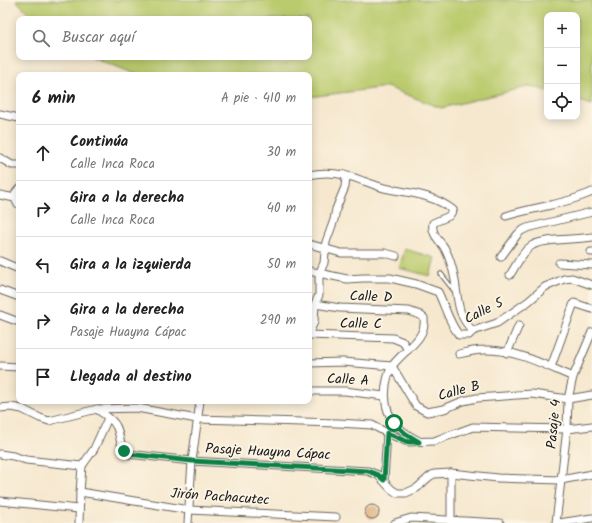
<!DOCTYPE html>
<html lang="es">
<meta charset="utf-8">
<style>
body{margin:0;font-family:Kalam,sans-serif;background:#f2f2f2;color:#222}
.controls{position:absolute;right:12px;top:12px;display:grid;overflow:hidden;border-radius:8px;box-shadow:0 2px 10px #0003}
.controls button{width:36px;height:36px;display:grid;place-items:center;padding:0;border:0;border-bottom:1px solid #e0e0e0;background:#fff;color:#222;font:20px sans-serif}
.stop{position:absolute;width:12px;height:12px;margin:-9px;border:3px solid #0b8043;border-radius:50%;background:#fff}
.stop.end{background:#0b8043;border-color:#fff;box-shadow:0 1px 4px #0008}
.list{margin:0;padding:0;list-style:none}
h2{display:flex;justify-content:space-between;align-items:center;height:52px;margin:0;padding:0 16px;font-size:17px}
h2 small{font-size:13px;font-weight:400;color:#767676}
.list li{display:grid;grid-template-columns:26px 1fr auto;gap:12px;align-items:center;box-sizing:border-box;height:56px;padding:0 16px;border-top:1px solid #e0e0e0}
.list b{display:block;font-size:15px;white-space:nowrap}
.list p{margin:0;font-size:13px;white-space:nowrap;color:#767676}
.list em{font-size:13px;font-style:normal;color:#767676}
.icon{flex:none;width:22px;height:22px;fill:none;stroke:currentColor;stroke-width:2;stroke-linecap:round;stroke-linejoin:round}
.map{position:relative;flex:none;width:592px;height:523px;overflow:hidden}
.search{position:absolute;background:#fff;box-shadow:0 2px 10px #0003;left:16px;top:16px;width:296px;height:44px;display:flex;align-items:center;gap:10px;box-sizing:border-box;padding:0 14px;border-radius:8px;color:#767676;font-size:15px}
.panel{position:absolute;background:#fff;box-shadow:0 2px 10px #0003;left:16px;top:72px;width:296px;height:332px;border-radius:8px}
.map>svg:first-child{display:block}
.green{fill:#bacb6d;stroke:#6b7444}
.building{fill:#dba770}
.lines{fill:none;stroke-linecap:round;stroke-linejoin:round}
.lane-casing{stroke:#68635b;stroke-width:5.5}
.street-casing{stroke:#68635b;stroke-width:9}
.lane{stroke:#fff;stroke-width:3.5}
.street{stroke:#fff;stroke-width:7}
.route{stroke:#0b8043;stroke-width:5}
.labels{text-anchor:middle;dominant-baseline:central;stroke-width:3.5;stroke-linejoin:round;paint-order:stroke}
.street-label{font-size:14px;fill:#1c1c1c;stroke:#fcf5e5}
</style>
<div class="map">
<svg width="592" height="523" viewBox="0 0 592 523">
<rect width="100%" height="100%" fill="#fcf5e5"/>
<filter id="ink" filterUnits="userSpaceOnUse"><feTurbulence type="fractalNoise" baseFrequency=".025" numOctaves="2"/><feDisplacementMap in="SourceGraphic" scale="8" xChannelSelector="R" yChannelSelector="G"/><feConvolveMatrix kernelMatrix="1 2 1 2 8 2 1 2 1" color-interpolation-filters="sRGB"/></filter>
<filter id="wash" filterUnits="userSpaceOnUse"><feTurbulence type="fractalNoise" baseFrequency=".012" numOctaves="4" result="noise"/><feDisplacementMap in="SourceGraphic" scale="16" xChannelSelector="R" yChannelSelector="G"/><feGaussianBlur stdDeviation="0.9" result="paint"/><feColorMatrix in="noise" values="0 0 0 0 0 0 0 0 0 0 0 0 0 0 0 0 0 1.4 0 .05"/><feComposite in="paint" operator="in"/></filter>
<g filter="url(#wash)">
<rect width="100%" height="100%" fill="#f6e8cf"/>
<!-- green -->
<g class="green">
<polygon points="16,0 592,0 592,105 577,100 577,15 547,15 547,91 531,86 441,108 387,87 309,97 309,75 138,75 92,57 309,57 309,19 34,19"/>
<polygon points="405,249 435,258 430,276 399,268"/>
</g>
<g id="blocks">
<!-- building -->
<circle class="building" cx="372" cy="512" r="7"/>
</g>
</g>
<g filter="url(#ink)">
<use href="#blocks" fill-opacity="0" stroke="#68635b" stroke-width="1"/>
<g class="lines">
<!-- lane casing -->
<g class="lane-casing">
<polyline id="lane" points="441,274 455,292"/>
</g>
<!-- street casing -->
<g class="street-casing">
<g id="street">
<polyline points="0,114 19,118"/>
<polyline points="0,158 12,165 19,165"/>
<path d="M309,175C327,171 347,174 363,181C370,183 377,186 384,188C408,193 433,194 453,210L449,216L433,223C431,233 438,239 444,247C448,254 451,263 453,271C459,293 454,313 473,331"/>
<path d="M19,189C14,193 14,197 17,203L19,204"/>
<polyline points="0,195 15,198"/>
<path d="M506,216C534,207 564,205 592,192"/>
<polyline points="309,244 341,253 385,253 396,256"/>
<polyline points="591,252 592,252"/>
<polyline points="501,257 517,235 521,231 527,228 592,212"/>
<polyline points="0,261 19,269"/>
<polyline points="559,263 592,265"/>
<path d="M309,271L347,279L363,278H390L416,284L438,292C445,306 449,323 459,335H469L473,331L497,323L529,301L545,287L564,279L572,278L592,285"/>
<path d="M510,275C516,266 523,250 533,245C545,238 577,240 592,237"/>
<polyline points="0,290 19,297"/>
<path d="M315,304L340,308L409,311L420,315L424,318C427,339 404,350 393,365C389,370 387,379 386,385C382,414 395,429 419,441"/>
<polyline points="0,315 19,322"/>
<polyline points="309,333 314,322 315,304 319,295 319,274 324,263 326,242 334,220 336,209 345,187 346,178 344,175"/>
<polyline points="309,335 393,338 403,342 408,350"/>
<polyline points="507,353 519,325"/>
<path d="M459,354C467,352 476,350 484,350C515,349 545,365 573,377"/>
<polyline points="309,363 343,362 392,366 416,406 427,412 444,409 463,401 477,398 532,394 568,399 592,395"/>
<polyline points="0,366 19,367"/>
<polyline points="551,367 574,303 592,309"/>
<polyline points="309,391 345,391 384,396"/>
<polyline points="0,408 11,407 22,409 40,418 49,421 97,409 137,408 197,419 338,423 372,425 387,433 408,442 434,441 473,427 567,429 592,426"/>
<path d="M97,409C103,414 113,419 116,426C121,434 119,450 128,454L192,461L368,471L378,475L391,489L397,493H406L417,488L429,477L434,474L451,473L498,478L561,480L592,474"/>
<polyline points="0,454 13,456 26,460 82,466"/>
<polyline points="384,480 387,433"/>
<polyline points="80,492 189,510 336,517"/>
<polyline points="0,501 79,509"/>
<polyline points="79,523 80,492 82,466 94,449 108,418"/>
<polyline points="188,523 192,461 200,401"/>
<polyline points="395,523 411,518 500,523"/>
<polyline points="451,523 451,473"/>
<polyline points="556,523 567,429 568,399 573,377 592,332"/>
<polyline points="559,523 592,518"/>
</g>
</g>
<!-- lane -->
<use href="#lane" class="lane"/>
<!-- street -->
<use href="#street" class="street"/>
</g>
</g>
<g class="lines" filter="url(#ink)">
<!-- route -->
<polyline class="route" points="124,451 128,454 192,461 368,471 378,475 384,480 387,433 408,442 419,442 406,434 394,423"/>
</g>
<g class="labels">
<!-- street labels -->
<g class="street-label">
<text transform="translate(371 297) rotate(2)">Calle D</text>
<text transform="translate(484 311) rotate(-26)">Calle 5</text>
<text transform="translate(361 324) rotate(1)">Calle C</text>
<text transform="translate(348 380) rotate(3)">Calle A</text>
<text transform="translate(459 391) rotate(-15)">Calle B</text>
<text transform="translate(554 424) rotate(-85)">Pasaje 4</text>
<text transform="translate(268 452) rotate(3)">Pasaje Huayna Cápac</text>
<text transform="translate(220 497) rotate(4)">Jirón Pachacutec</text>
</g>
</g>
</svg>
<div class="controls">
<button>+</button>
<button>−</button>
<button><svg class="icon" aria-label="locate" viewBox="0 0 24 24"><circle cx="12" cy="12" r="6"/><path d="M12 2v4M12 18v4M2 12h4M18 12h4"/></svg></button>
</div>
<div class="stop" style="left:394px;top:423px"></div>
<div class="stop end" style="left:124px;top:451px"></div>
<div class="search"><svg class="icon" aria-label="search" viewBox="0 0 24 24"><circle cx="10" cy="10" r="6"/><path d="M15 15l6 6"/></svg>Buscar aquí</div>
<section class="panel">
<h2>6 min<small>A pie · 410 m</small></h2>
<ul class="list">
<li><svg class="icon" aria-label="ahead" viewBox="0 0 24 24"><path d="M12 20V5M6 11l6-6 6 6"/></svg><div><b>Continúa</b><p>Calle Inca Roca</p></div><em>30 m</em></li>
<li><svg class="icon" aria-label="right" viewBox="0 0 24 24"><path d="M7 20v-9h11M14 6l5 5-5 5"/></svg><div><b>Gira a la derecha</b><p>Calle Inca Roca</p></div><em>40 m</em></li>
<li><svg class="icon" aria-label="left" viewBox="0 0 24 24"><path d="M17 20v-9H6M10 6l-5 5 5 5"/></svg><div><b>Gira a la izquierda</b></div><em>50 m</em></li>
<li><svg class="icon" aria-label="right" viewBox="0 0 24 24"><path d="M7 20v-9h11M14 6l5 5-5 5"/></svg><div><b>Gira a la derecha</b><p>Pasaje Huayna Cápac</p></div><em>290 m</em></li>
<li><svg class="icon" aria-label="arrive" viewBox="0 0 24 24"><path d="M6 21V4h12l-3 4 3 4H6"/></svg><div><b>Llegada al destino</b></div></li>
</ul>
</section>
</div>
